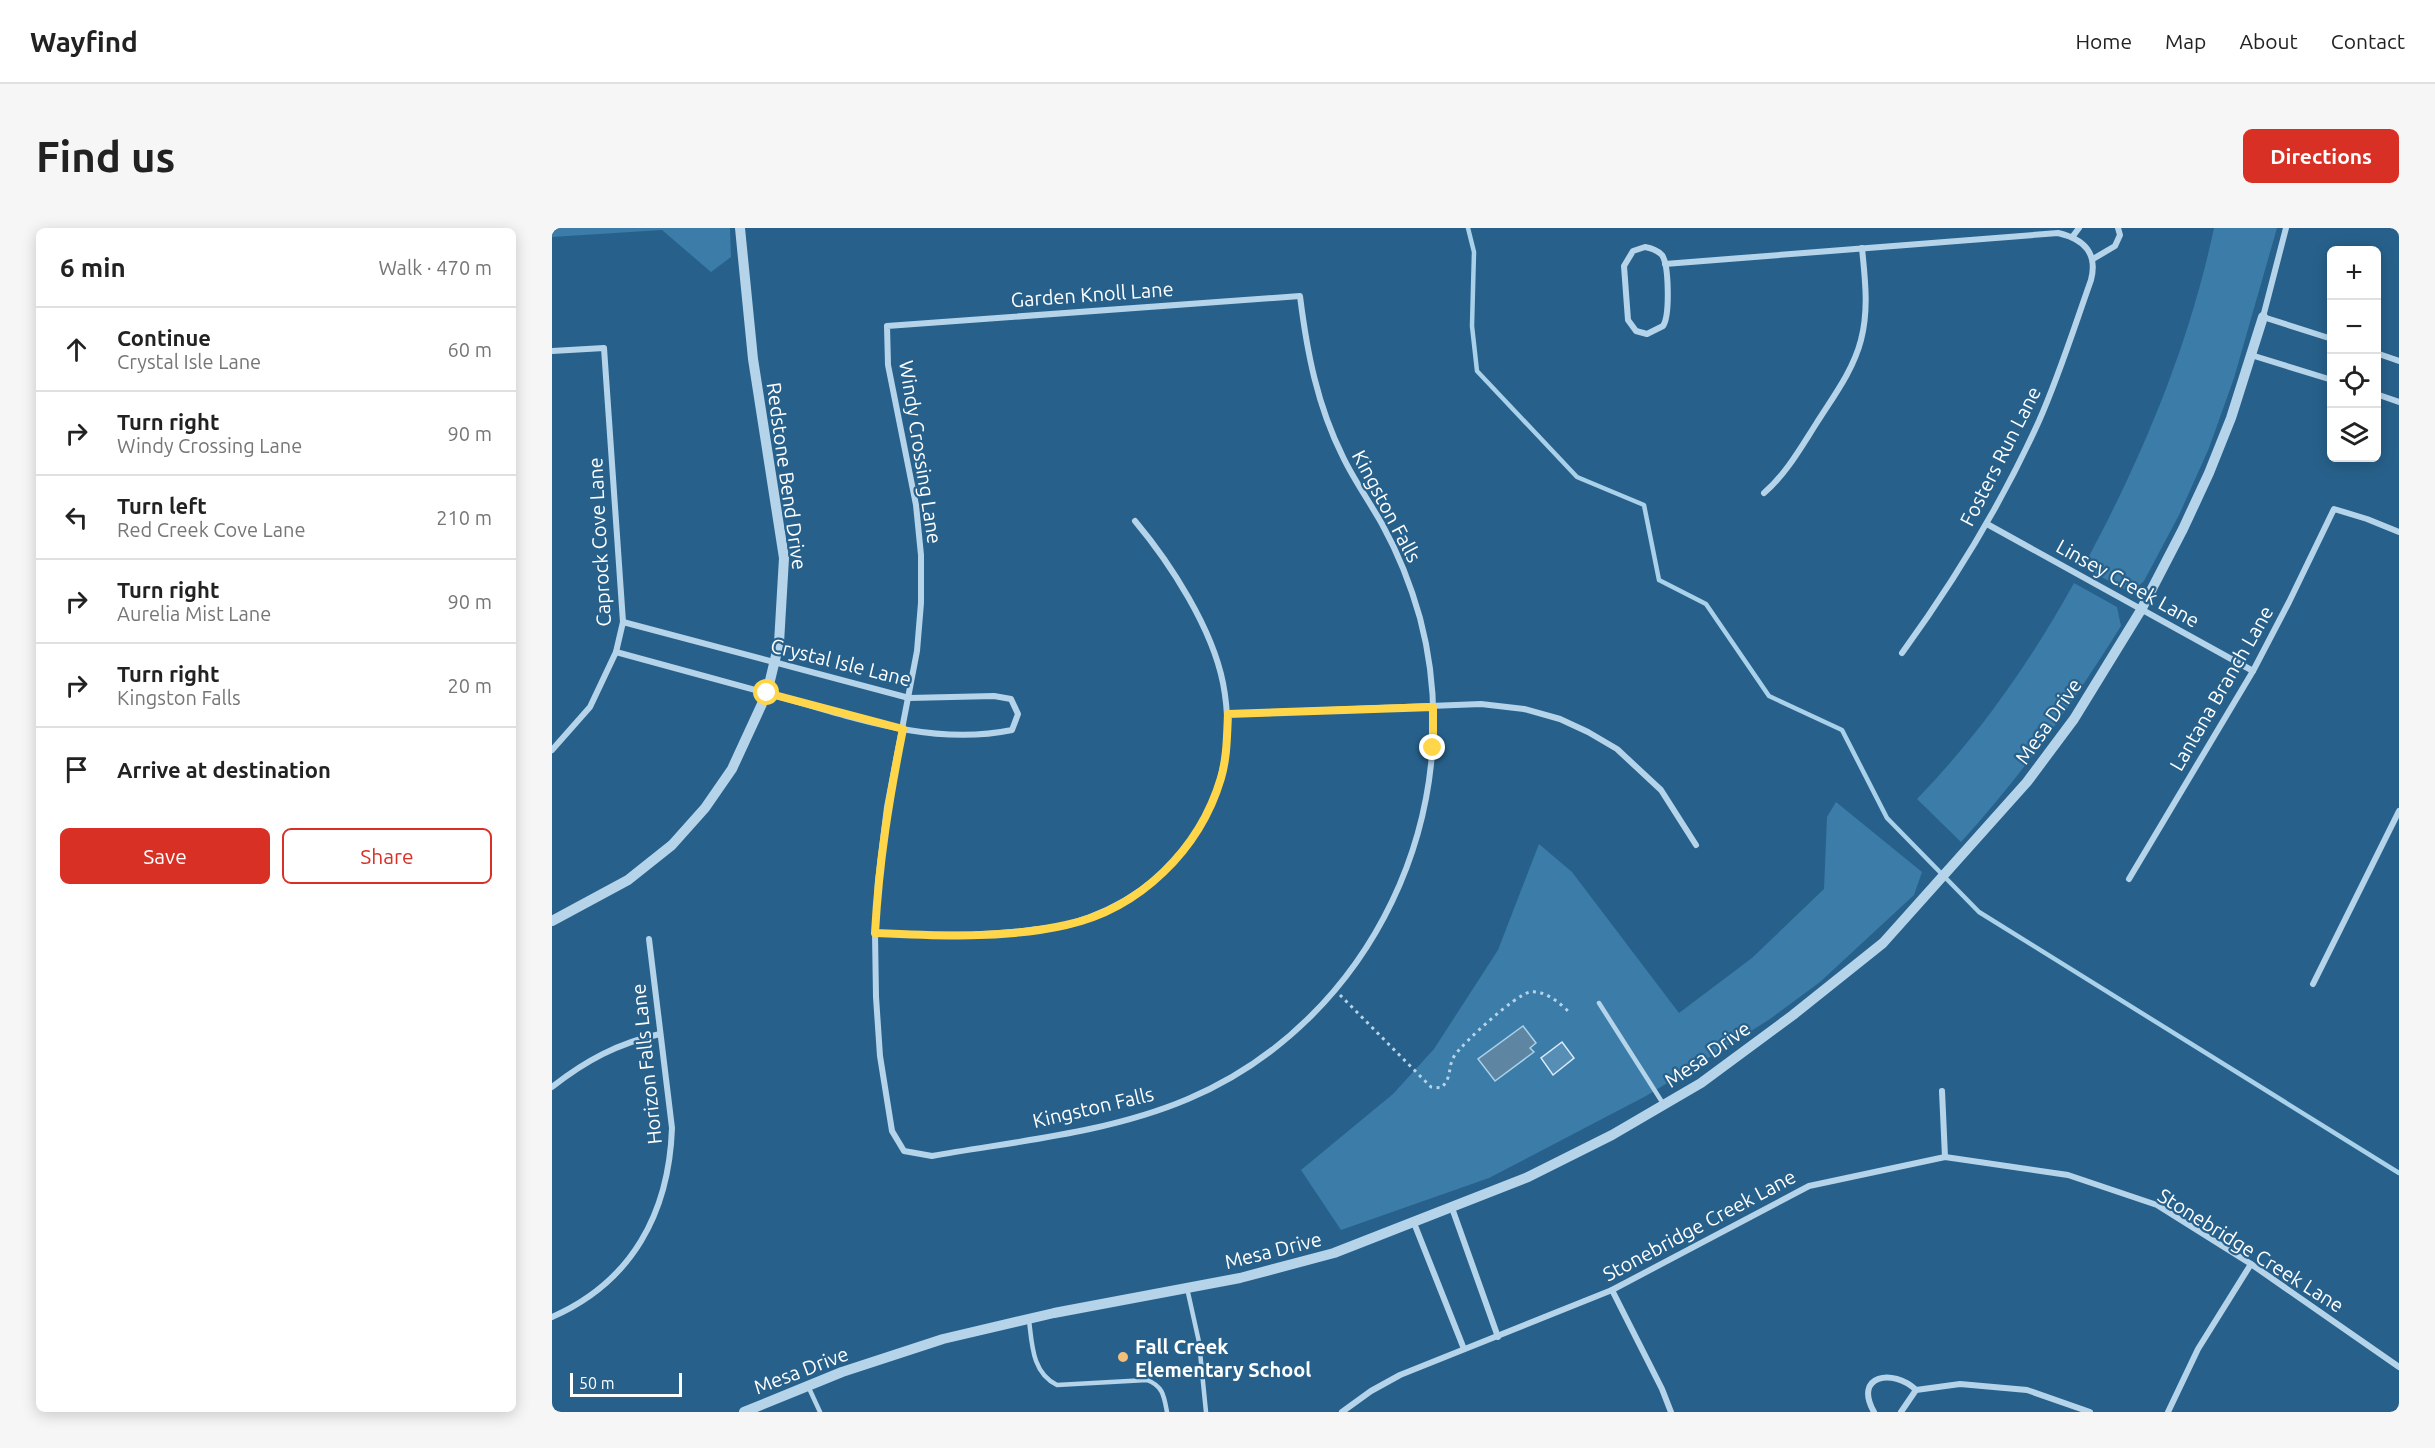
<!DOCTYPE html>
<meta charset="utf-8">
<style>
body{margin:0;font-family:Ubuntu,sans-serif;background:#f6f6f6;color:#222}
.controls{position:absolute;right:18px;top:18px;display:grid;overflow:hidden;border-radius:9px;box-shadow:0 3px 15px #0003}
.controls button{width:54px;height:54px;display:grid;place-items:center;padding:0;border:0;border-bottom:2px solid #e0e0e0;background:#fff;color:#222;font:30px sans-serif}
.scale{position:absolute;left:18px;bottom:15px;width:112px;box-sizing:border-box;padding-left:6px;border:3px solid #fff;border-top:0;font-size:16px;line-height:21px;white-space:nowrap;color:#fff;-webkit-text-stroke:4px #27618b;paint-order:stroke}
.stop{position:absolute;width:18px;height:18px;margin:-14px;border:4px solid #ffd54a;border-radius:50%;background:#fff}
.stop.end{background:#ffd54a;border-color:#fff;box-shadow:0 2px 6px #0008}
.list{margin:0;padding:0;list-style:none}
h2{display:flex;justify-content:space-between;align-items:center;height:78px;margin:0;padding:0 24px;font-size:26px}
h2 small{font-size:20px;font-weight:400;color:#767676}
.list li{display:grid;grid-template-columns:39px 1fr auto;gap:18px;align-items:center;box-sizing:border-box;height:84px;padding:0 24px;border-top:2px solid #e0e0e0}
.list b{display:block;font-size:22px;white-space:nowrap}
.list p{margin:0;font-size:20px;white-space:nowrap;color:#767676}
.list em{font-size:20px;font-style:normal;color:#767676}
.actions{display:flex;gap:12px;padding:18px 24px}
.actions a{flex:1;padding:14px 0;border:2px solid #d93025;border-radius:9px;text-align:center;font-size:21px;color:#d93025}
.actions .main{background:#d93025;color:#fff}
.icon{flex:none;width:33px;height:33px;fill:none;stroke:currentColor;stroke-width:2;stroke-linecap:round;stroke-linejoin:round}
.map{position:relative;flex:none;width:1847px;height:1184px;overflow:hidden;border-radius:9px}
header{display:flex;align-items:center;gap:36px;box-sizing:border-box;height:84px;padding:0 30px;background:#fff;border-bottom:2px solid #e0e0e0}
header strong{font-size:28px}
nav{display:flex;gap:33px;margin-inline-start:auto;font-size:21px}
.intro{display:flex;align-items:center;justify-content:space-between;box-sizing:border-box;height:144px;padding:0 36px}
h1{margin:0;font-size:42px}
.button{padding:15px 27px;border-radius:9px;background:#d93025;color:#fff;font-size:21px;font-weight:700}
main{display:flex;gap:36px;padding:0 36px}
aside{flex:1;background:#fff;border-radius:9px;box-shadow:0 3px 15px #0003}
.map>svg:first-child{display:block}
.green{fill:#3b7ca8}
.water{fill:#5e86a2;stroke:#aad1ea;stroke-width:1.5}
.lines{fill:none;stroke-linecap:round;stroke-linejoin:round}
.stream{stroke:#aad1ea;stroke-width:4.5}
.building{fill:#578eb6;stroke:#d9ebf8;stroke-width:1.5}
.path{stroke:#b5d4ea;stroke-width:3;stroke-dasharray:3 4.5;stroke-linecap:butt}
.service{stroke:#b5d4ea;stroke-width:4.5}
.minor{stroke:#b5d4ea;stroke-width:6}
.tertiary{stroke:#b5d4ea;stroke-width:10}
.route{stroke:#ffd54a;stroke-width:8}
.poi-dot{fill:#f3bf7a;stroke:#27618b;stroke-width:2}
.labels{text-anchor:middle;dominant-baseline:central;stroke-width:4.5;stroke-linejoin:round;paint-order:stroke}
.street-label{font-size:20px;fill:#fff;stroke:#27618b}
.poi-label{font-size:20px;font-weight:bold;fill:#fff;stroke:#27618b;text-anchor:start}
</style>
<header>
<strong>Wayfind</strong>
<nav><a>Home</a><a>Map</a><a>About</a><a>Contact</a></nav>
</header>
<div class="intro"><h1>Find us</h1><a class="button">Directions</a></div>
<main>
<aside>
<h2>6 min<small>Walk · 470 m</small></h2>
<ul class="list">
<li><svg class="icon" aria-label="ahead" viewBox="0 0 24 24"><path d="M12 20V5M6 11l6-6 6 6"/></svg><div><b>Continue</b><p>Crystal Isle Lane</p></div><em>60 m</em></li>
<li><svg class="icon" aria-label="right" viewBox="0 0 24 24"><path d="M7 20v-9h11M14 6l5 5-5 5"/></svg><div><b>Turn right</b><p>Windy Crossing Lane</p></div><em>90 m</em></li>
<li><svg class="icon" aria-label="left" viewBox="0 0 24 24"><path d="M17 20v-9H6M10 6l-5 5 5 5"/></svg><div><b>Turn left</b><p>Red Creek Cove Lane</p></div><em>210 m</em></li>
<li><svg class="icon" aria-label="right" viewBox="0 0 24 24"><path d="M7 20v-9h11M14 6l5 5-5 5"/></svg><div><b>Turn right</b><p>Aurelia Mist Lane</p></div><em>90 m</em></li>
<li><svg class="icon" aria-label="right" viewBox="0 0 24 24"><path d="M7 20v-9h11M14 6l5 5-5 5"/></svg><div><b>Turn right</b><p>Kingston Falls</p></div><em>20 m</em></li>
<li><svg class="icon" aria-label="arrive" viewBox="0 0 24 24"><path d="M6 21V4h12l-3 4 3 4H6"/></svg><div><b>Arrive at destination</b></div></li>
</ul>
<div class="actions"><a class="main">Save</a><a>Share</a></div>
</aside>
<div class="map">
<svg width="1847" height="1184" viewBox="0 0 1847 1184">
<rect width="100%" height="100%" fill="#27618b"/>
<!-- green -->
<g class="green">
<polygon points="0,0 178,0 179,29 159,44 110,2 0,9"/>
<path d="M1662,0H1725L1682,150L1657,220L1627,287L1592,353L1582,362L1572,361L1531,339C1589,233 1637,118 1662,0Z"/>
<path d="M1522,355L1565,379L1569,398C1521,475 1470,547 1409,614L1365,571C1427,507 1479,433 1522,355Z"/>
<polygon points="1284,574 1370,644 1362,667 1268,754 1218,791 1158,829 1094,868 937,950 789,1002 749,942 841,866 882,821 946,722 987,616 1020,644 1127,785 1200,730 1272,661 1275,589"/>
</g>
<!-- water -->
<polygon class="water" points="971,798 984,815 978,820 982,824 943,853 926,831"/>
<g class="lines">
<!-- stream -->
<polyline class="stream" points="916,0 922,24 920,98 925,143 1025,249 1092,277 1107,352 1154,376 1217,468 1290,502 1335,590 1427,684 1847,945"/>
</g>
<!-- building -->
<polygon class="building" points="1010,814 1022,830 1001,847 989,830"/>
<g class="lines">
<!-- path -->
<path class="path" d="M788,767L879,859L889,860C901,849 895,838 903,827C912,814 963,767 978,764C993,762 1008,775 1018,785"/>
<!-- service -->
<g class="service">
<polyline points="1047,775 1112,877"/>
<polyline points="635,1060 647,1114 654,1184"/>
<path d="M477,1092C480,1116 480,1145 505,1157L595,1152C611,1158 612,1168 615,1184"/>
<polyline points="256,1158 268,1184"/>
</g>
<!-- minor -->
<g class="minor">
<polyline points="1734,0 1711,89 1780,111"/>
<polyline points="1521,8 1527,0"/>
<path d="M1093,19C1099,20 1105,22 1110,27C1117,37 1118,88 1111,98L1095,106L1084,103L1076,92L1072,38L1081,23Z"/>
<polyline points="1541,31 1563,18 1568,7 1566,0"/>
<path d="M1113,36L1506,5C1532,11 1546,25 1539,52C1522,100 1507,148 1487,193C1450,275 1403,352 1350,425"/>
<path d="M748,68C755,124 765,177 791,229C802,252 817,273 830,296C846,325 859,358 868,390C919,582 820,793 636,871C556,905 465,913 380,928L352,923L340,903L328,828L324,769L323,705L326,653L335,579L365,423L369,375V327L364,277L336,137L335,98Z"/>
<polyline points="0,123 52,120 71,394 64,424 38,479 0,522"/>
<polyline points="1824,125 1847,133"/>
<polyline points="1699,127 1780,152"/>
<polyline points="1824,166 1847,174"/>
<path d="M1212,265C1234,246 1248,221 1264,196C1281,169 1301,143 1309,112C1317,81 1313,51 1310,20"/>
<polyline points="1435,296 1701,443"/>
<path d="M64,424C115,438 167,452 218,466C297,488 378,519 460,502L466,486L459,471L442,468L357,470L71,394"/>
<polyline points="676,486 929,476 972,481 1008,491 1036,504 1065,521 1109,562 1144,617"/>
<polyline points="1577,651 1701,443 1737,374 1782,281 1815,291 1847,304"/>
<path d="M323,705C377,707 432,709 486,701C496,700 507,699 517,696C626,665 693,568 671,455C660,400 619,336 583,293"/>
<polyline points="1761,756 1847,583"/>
<path d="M0,859C33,833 66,815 108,806"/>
<polyline points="1390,863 1393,929"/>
<polyline points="900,980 946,1109"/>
<polyline points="862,995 912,1121"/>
<polyline points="1060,1062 1110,1161 1119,1184"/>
<path d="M0,1089C80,1054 117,985 120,900L97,711"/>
<polyline points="1364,1162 1408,1156 1475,1162 1538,1184"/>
<polyline points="790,1184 819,1163 848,1147 1060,1062 1257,958 1393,929 1516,947 1605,977 1699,1036 1847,1139"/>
<path d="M1322,1184C1301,1147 1341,1140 1364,1162"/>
<polyline points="1349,1184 1364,1162"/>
<polyline points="1616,1184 1646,1121 1699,1036"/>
</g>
<!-- tertiary -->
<g class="tertiary">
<polyline points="0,693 76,652 120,617 153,580 180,541 215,465 227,415 232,330 201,131 188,0"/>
<polyline points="192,1184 290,1144 391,1111 502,1085 688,1050 782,1025 976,949 1060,907 1149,855 1241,787 1331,715 1475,554 1522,491 1589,382 1631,301 1657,245 1679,190 1711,89"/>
</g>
</g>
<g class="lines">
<!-- route -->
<path class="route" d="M215,465L351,501C337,571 327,633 323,705C386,708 452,711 514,697C588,681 648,621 669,550C675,530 675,507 676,486L881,479V520"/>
</g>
<!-- markers -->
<circle class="poi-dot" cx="571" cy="1129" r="6"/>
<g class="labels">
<!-- street labels -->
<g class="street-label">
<text transform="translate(540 66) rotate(-4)">Garden Knoll Lane</text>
<text transform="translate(369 224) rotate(81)">Windy Crossing Lane</text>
<text transform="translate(1448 228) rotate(-63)">Fosters Run Lane</text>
<text transform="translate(235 248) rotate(82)">Redstone Bend Drive</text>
<text transform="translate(835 278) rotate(62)">Kingston Falls</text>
<text transform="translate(47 314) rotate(-93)">Caprock Cove Lane</text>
<text transform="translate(1576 355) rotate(29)">Linsey Creek Lane</text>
<text transform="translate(289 434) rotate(14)">Crystal Isle Lane</text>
<text transform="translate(1669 460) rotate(-60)">Lantana Branch Lane</text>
<text transform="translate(1496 493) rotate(-55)">Mesa Drive</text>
<text transform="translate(1155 826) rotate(-35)">Mesa Drive</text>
<text transform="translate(94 836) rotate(-96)">Horizon Falls Lane</text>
<text transform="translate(541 879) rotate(-13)">Kingston Falls</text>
<text transform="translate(1147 997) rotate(-28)">Stonebridge Creek Lane</text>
<text transform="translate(721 1022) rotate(-14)">Mesa Drive</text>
<text transform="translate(1699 1022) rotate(32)">Stonebridge Creek Lane</text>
<text transform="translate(249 1142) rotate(-21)">Mesa Drive</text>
</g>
<!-- poi labels -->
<g class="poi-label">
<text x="583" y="1118">Fall Creek<tspan x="583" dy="23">Elementary School</tspan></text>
</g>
</g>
</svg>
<div class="controls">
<button>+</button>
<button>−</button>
<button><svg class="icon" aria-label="locate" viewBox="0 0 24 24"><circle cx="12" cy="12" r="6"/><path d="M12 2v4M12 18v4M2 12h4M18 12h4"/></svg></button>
<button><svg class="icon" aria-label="layers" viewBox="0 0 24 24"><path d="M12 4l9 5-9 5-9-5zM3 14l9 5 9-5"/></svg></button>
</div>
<div class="scale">50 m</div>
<div class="stop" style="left:215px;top:465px"></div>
<div class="stop end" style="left:881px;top:520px"></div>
</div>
</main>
